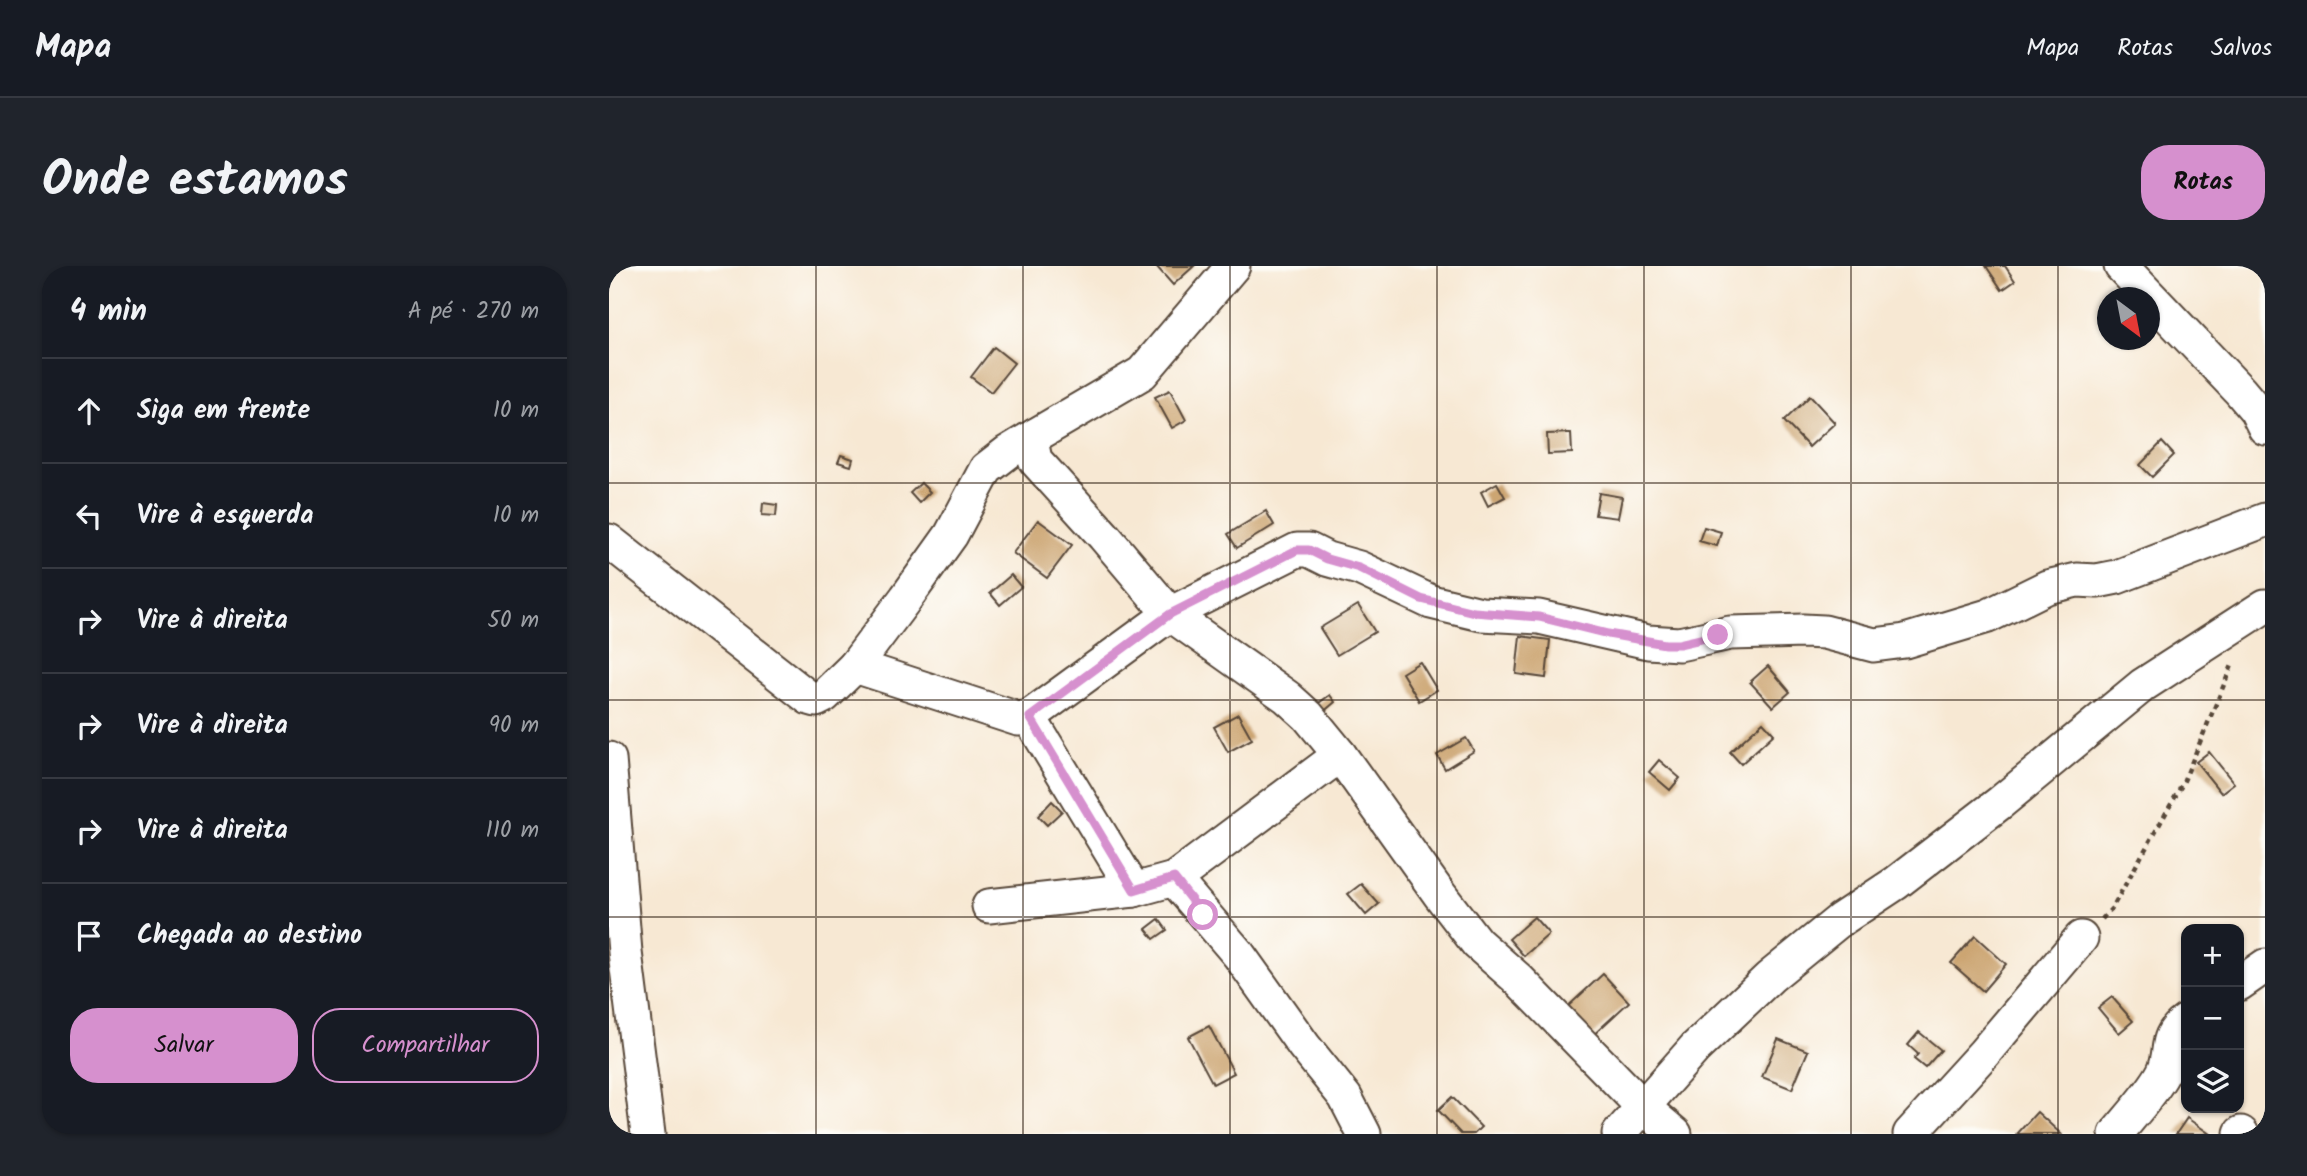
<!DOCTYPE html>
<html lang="pt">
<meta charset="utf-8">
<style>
body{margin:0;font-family:Kalam,sans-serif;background:#20242c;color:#f1f3f6}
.controls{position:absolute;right:21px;bottom:21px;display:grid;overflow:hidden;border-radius:14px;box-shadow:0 2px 5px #0004}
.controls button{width:63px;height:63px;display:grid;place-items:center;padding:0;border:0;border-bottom:2px solid #363941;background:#171b24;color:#f1f3f6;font:35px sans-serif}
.compass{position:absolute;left:1488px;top:21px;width:63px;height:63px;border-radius:50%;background:#171b24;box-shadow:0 2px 5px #0004;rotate:148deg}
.stop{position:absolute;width:21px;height:21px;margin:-16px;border:5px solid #d690ce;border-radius:50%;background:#fff}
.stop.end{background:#d690ce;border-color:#fff;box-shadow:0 2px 7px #0008}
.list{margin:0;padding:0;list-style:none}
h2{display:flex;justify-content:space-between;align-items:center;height:91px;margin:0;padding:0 28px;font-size:30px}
h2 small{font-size:23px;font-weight:400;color:#9ea1a6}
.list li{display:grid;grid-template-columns:46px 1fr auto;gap:21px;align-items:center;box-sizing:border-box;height:105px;padding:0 28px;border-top:2px solid #363941}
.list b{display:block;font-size:26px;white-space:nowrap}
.list em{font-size:23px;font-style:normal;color:#9ea1a6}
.actions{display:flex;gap:14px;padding:21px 28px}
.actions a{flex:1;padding:16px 0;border:2px solid #d690ce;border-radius:28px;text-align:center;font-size:24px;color:#d690ce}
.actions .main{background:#d690ce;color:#111}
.icon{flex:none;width:38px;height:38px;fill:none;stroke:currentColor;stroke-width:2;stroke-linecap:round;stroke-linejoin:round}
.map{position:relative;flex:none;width:1656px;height:868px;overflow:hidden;border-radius:28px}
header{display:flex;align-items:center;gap:42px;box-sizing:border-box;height:98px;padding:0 35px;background:#171b24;border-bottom:2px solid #363941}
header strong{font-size:33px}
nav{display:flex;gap:38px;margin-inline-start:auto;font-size:24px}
.intro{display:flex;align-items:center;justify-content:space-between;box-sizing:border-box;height:168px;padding:0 42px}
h1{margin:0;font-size:49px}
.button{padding:18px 32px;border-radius:28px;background:#d690ce;color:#111;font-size:24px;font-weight:700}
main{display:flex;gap:42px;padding:0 42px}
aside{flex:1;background:#171b24;border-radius:28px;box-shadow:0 2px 5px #0004}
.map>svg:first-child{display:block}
.building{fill:#cca572}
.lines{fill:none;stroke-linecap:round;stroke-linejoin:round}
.minor-casing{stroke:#574639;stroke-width:37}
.path{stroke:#574639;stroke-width:4.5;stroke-dasharray:5 5;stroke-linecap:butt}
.minor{stroke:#fff;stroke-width:33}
.route{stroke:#d690ce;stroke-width:9}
.grid{fill:none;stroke:#3b2a1e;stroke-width:2;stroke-opacity:0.55}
</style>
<header>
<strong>Mapa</strong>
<nav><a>Mapa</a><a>Rotas</a><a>Salvos</a></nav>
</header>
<div class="intro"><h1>Onde estamos</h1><a class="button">Rotas</a></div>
<main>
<aside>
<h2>4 min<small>A pé · 270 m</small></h2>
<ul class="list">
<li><svg class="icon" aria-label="ahead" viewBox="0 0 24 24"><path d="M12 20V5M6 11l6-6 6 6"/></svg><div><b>Siga em frente</b></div><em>10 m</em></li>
<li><svg class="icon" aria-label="left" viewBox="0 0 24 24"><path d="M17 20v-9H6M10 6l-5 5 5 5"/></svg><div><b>Vire à esquerda</b></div><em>10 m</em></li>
<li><svg class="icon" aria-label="right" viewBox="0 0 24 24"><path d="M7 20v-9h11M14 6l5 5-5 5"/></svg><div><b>Vire à direita</b></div><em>50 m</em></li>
<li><svg class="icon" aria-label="right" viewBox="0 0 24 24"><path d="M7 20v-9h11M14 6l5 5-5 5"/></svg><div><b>Vire à direita</b></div><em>90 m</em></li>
<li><svg class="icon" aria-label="right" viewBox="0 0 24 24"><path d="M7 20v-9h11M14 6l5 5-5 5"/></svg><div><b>Vire à direita</b></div><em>110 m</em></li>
<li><svg class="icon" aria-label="arrive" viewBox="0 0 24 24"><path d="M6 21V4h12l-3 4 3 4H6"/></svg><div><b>Chegada ao destino</b></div></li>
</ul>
<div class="actions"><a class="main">Salvar</a><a>Compartilhar</a></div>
</aside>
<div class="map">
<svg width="1656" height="868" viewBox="0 0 1656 868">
<rect width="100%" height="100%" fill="#fdfcf7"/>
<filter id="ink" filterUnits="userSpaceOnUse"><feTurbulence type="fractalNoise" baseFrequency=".0143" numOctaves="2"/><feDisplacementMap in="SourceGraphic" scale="14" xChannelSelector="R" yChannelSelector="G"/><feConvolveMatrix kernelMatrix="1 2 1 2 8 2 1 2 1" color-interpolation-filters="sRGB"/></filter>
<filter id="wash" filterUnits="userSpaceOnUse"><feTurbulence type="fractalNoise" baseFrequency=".00686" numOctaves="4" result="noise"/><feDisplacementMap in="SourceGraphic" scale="28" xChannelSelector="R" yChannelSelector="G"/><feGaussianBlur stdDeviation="1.57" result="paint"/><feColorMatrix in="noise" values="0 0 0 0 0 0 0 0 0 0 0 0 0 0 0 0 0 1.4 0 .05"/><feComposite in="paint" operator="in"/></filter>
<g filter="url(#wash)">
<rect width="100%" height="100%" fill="#f7e8d3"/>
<g id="blocks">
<!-- building -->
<g class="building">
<polygon points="547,0 585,0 564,19"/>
<polygon points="1377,0 1396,0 1406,15 1393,24"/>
<polygon points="385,81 405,97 382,126 362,111"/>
<polygon points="561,124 577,154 563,162 546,131"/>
<polygon points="1201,130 1226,157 1200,181 1175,155"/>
<polygon points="962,167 963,187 939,188 938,168"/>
<polygon points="1553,176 1565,189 1543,211 1531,199"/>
<polygon points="232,189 244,193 242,200 229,196"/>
<polygon points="312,217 321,226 310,237 301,227"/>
<polygon points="888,217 896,231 879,240 872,226"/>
<polygon points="990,227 1013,231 1009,252 986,249"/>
<polygon points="154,237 168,239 167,250 153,249"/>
<polygon points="657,245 665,259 628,282 619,268"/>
<polygon points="429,254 463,279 438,312 404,287"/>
<polygon points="1095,261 1112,266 1108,280 1090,275"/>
<polygon points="402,309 412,321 391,339 381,327"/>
<polygon points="749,339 766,366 728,389 711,362"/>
<polygon points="911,370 941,374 937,412 907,408"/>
<polygon points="811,396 828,424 810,435 793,407"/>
<polygon points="1159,400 1181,426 1164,441 1141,416"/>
<polygon points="721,429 726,436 713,447 707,439"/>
<polygon points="629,448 643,473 619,486 605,461"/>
<polygon points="1154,456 1165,468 1132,498 1121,486"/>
<polygon points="857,472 865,485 836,503 828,489"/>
<polygon points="1600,486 1625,517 1612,527 1587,496"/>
<polygon points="1050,494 1071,512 1061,524 1040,506"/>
<polygon points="443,535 453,545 438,559 429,550"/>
<polygon points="752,618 770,638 757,649 739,628"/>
<polygon points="925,651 940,668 915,690 900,673"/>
<polygon points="550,653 558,664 545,673 537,663"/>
<polygon points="1366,670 1397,698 1374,725 1342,697"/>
<polygon points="994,708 1020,736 981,772 955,744"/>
<polygon points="1503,731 1524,755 1510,767 1489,742"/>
<polygon points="600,760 625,807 604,818 579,771"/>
<polygon points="1310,766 1332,784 1316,802 1305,793 1309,788 1299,779"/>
<polygon points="1169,773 1199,785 1183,823 1153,811"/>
<polygon points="843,831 872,861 865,868 852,868 829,844"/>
<polygon points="1428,846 1452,868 1408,868"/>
<polygon points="1578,852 1601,868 1567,868"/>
</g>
</g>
</g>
<g filter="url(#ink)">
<use href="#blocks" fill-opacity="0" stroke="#574639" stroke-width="2"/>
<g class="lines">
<!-- minor casing -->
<g class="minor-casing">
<g id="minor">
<polyline points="624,0 533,107 427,169 423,179 426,194 495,270 561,348 678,431 699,450 731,489 831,629 868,677 910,714 1034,841 1066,868"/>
<polyline points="1512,0 1631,125 1647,144 1656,162"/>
<polyline points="0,275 200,432 207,434 215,430 246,400 297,332 342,269 377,203 399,186 427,169"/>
<polyline points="246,400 409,453 420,451 561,348 688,284 700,284 718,293 750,302 822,336 872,348 930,351 1039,376 1070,378 1121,367 1194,365 1215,366 1265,379 1296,375 1379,350 1438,321 1468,314 1488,315 1508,311 1656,254"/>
<polyline points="420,451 525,624"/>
<polyline points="0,493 16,686 39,868"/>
<polyline points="565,613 630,689 695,780 736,831 755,868"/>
<polyline points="380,640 525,624 565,613 731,489"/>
<polyline points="1630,718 1656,700"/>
<polyline points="1632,867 1633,868"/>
<polyline points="1010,868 1086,782 1161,711 1231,654 1287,617 1392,536 1534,419 1656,340"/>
<polyline points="1301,868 1375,787 1472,672"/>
<path d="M1507,868C1521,851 1544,826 1554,807C1565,786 1553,772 1577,755"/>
</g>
</g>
<!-- path -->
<polyline class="path" points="1493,653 1503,642 1574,517 1624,397"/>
<!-- minor -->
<use href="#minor" class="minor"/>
</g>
</g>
<g class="lines" filter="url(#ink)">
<!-- route -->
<polyline class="route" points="594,649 565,612 525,624 421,451 561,348 688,284 700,284 718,293 750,302 812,333 865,346 930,351 999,368 1056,378 1070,378 1109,369"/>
</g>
<!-- grid -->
<path class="grid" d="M207,0V868M414,0V868M621,0V868M828,0V868M1035,0V868M1242,0V868M1449,0V868M0,217H1656M0,434H1656M0,651H1656"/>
</svg>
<div class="controls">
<button>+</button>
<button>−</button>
<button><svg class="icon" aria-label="layers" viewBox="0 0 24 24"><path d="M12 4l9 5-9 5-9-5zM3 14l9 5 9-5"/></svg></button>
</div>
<svg class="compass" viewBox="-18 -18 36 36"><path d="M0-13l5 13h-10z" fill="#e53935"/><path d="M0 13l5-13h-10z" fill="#9ea1a6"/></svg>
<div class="stop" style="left:594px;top:649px"></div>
<div class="stop end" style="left:1109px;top:369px"></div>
</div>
</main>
